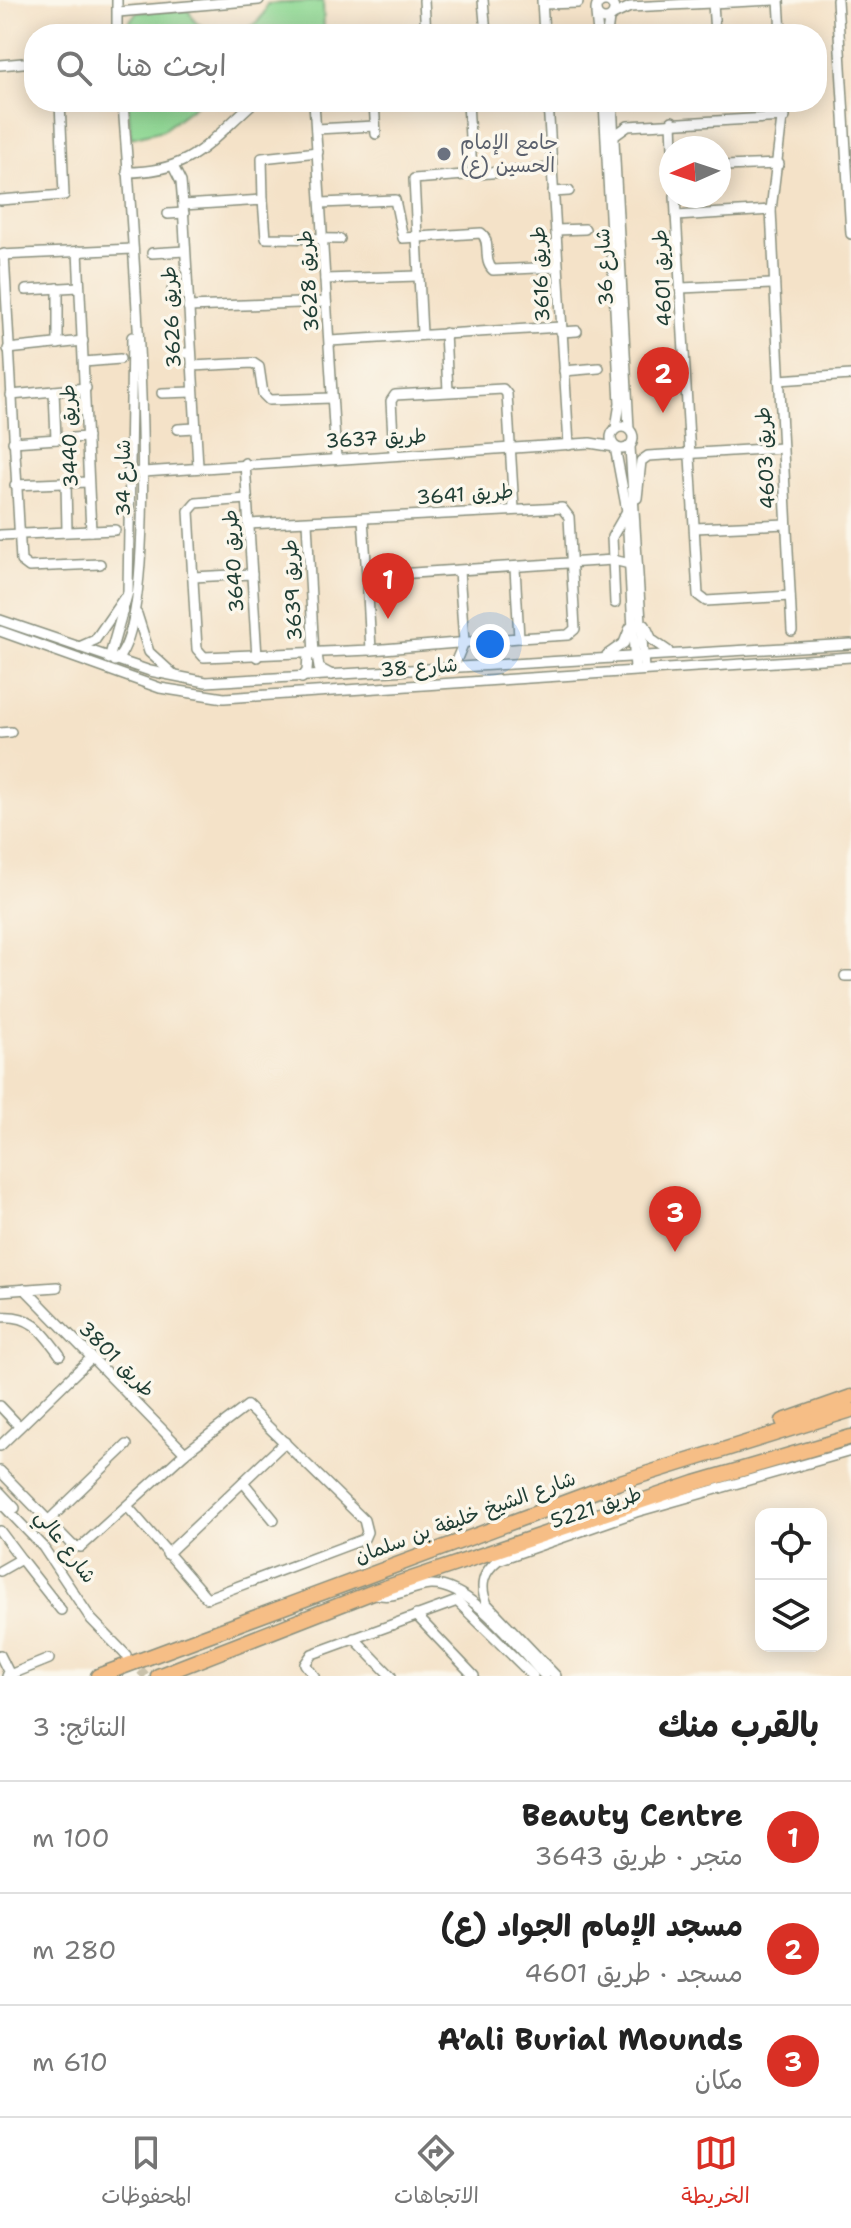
<!DOCTYPE html>
<html lang="ar">
<meta charset="utf-8">
<style>
body{margin:0;font-family:"Shantell Sans","Playpen Sans Arabic",sans-serif;background:#f2f2f2;color:#222;direction:rtl}
.controls{position:absolute;right:24px;bottom:24px;display:grid;overflow:hidden;border-radius:16px;box-shadow:0 4px 20px #0003}
.controls button{width:72px;height:72px;display:grid;place-items:center;padding:0;border:0;border-bottom:2px solid #e0e0e0;background:#fff;color:#222;font:40px sans-serif}
.compass{position:absolute;left:659px;top:136px;width:72px;height:72px;border-radius:50%;background:#fff;box-shadow:0 4px 20px #0003;rotate:267deg}
.you{position:absolute;left:490px;top:644px;width:28px;height:28px;margin:-20px;border:6px solid #fff;border-radius:50%;background:#1a73e8;box-shadow:0 0 0 12px #1a73e833}
.badge{display:grid;place-items:center;width:52px;height:52px;border-radius:50%;background:#d93025;color:#fff;font-size:26px;font-weight:700}
.pin{position:absolute;translate:-50% -66px;filter:drop-shadow(0 2px 4px #0008)}
.pin::after{content:'';position:absolute;top:42px;width:28px;height:24px;background:inherit;clip-path:polygon(0 0,100% 0,50% 100%)}
.list{margin:0;padding:0;list-style:none}
h2{display:flex;justify-content:space-between;align-items:center;height:104px;margin:0;padding:0 32px;font-size:34px}
h2 small{font-size:26px;font-weight:400;color:#767676}
.list li{display:grid;grid-template-columns:52px 1fr auto;gap:24px;align-items:center;box-sizing:border-box;height:112px;padding:0 32px;border-top:2px solid #e0e0e0}
.list b{display:block;font-size:30px;white-space:nowrap}
.list p{margin:0;font-size:26px;white-space:nowrap;color:#767676}
.list em{font-size:26px;font-style:normal;color:#767676}
.icon{flex:none;width:44px;height:44px;fill:none;stroke:currentColor;stroke-width:2;stroke-linecap:round;stroke-linejoin:round}
.map{position:relative;flex:none;width:851px;height:1676px;overflow:hidden;direction:ltr}
.search{position:absolute;background:#fff;box-shadow:0 4px 20px #0003;left:24px;right:24px;top:24px;height:88px;display:flex;align-items:center;gap:20px;box-sizing:border-box;padding:0 28px;border-radius:32px;color:#767676;font-size:30px}
.sheet{height:440px;background:#fff}
nav{display:flex;justify-content:space-around;align-items:center;box-sizing:border-box;height:112px;border-top:2px solid #e0e0e0;background:#fff;font-size:22px;color:#767676}
nav a{display:grid;justify-items:center;gap:4px}
nav .on{color:#d93025}
.map>svg:first-child{display:block}
.green{fill:#8ed793;stroke:#568a64;stroke-width:2}
.lines{fill:none;stroke-linecap:round;stroke-linejoin:round}
.minor-tunnel{stroke:#c9c1aa;stroke-width:9;stroke-dasharray:9 4.5;stroke-linecap:butt}
.minor-casing{stroke:#8a907e;stroke-width:12}
.highway-casing{stroke:#8a907e;stroke-width:17}
.minor{stroke:#fff;stroke-width:9}
.highway{stroke:#f6be86;stroke-width:14}
.worship-dot{fill:#6b7280;stroke:#fbf7ec;stroke-width:3}
.labels{text-anchor:middle;dominant-baseline:central;stroke-width:7;stroke-linejoin:round;paint-order:stroke}
.worship-label{font-size:20px;fill:#5b616d;stroke:#fbf7ec;text-anchor:start}
.street-label{font-size:20px;fill:#1f3d34;stroke:#fbf7ec}
</style>
<div class="map">
<svg width="851" height="1676" viewBox="0 0 851 1676">
<rect width="100%" height="100%" fill="#fbf7ec"/>
<filter id="ink" filterUnits="userSpaceOnUse"><feTurbulence type="fractalNoise" baseFrequency=".0125" numOctaves="2"/><feDisplacementMap in="SourceGraphic" scale="16" xChannelSelector="R" yChannelSelector="G"/><feConvolveMatrix kernelMatrix="1 2 1 2 8 2 1 2 1" color-interpolation-filters="sRGB"/></filter>
<filter id="wash" filterUnits="userSpaceOnUse"><feTurbulence type="fractalNoise" baseFrequency=".006" numOctaves="4" result="noise"/><feDisplacementMap in="SourceGraphic" scale="32" xChannelSelector="R" yChannelSelector="G"/><feGaussianBlur stdDeviation="1.8" result="paint"/><feColorMatrix in="noise" values="0 0 0 0 0 0 0 0 0 0 0 0 0 0 0 0 0 1.4 0 .05"/><feComposite in="paint" operator="in"/></filter>
<g filter="url(#wash)">
<rect width="100%" height="100%" fill="#f4e2c8"/>
<!-- green -->
<g class="green">
<path d="M323,1L324,34H223C243,32 263,25 267,4Z"/>
<polygon points="188,10 196,23 223,34 124,34 124,28 137,12"/>
<polygon points="128,102 200,102 163,130 131,138"/>
</g>
</g>
<g filter="url(#ink)">
<g class="lines">
<!-- minor-tunnel -->
<polyline class="minor-tunnel" points="131,1661 146,1676"/>
<!-- minor casing -->
<g class="minor-casing">
<g id="minor">
<polyline points="117,0 117,34"/>
<polyline points="424,0 426,34"/>
<polyline points="483,0 486,34"/>
<polyline points="542,0 544,34"/>
<polyline points="779,0 781,34"/>
<polyline points="837,0 851,234"/>
<circle cx="605" cy="10" r="9"/>
<polyline points="713,3 715,34"/>
<polyline points="543,4 578,3"/>
<polyline points="118,12 259,0"/>
<polyline points="596,14 598,34"/>
<polyline points="613,15 630,7 775,0"/>
<polyline points="607,34 609,19"/>
<polyline points="0,65 34,62"/>
<polyline points="314,102 336,458"/>
<polyline points="374,102 376,134"/>
<polyline points="468,102 472,173"/>
<polyline points="532,102 548,103"/>
<polyline points="548,102 569,445"/>
<polyline points="604,102 620,403 616,428"/>
<polyline points="612,102 629,429"/>
<polyline points="784,102 771,210 792,631"/>
<polyline points="672,121 673,148"/>
<polyline points="316,129 375,126"/>
<polyline points="614,136 628,126 785,117"/>
<polyline points="724,166 779,164"/>
<polyline points="174,168 181,182 183,205 198,466"/>
<path d="M127,172C193,172 208,142 254,102"/>
<polyline points="553,192 569,191"/>
<polyline points="675,196 698,595 706,601 790,596"/>
<polyline points="0,200 64,195 60,102"/>
<polyline points="263,200 262,158 318,152"/>
<path d="M321,203L395,200L403,238L481,233C492,242 482,260 493,270L558,267"/>
<polyline points="183,205 263,200 266,238 340,239"/>
<polyline points="168,214 184,213"/>
<polyline points="676,216 771,210"/>
<polyline points="556,230 585,229"/>
<polyline points="78,251 91,531"/>
<polyline points="152,253 185,251"/>
<polyline points="4,254 21,561 29,567 100,564"/>
<polyline points="0,255 133,249"/>
<polyline points="325,279 418,276"/>
<polyline points="58,288 58,344"/>
<polyline points="681,288 772,284"/>
<polyline points="26,290 79,287"/>
<polyline points="172,290 187,289"/>
<polyline points="188,307 326,302"/>
<polyline points="561,332 577,331"/>
<polyline points="445,333 448,391"/>
<polyline points="422,334 414,179 552,168"/>
<polyline points="330,341 561,327"/>
<polyline points="8,349 83,341"/>
<polyline points="174,353 191,353"/>
<polyline points="84,362 120,359"/>
<polyline points="192,366 253,363 259,367 263,394 269,400 332,398"/>
<polyline points="564,371 599,368"/>
<polyline points="779,380 851,375"/>
<polyline points="54,391 56,439"/>
<polyline points="162,393 193,392"/>
<polyline points="11,395 86,388"/>
<circle cx="622" cy="438" r="11"/>
<polyline points="178,429 195,428"/>
<polyline points="13,442 87,437"/>
<polyline points="630,447 644,670"/>
<polyline points="394,454 391,401 395,395 503,389 507,394 514,509"/>
<polyline points="245,463 257,657"/>
<polyline points="128,473 590,443 615,447 627,511 635,670"/>
<polyline points="66,483 67,531"/>
<polyline points="15,485 88,482"/>
<polyline points="637,498 641,461 648,456 782,448"/>
<polyline points="247,499 196,503 189,511 197,649 204,657 371,650 367,576"/>
<polyline points="363,519 367,576 613,560 630,564"/>
<polyline points="307,522 314,655"/>
<polyline points="248,524 562,508 569,517 575,629 568,635 519,638"/>
<polyline points="695,528 786,524"/>
<polyline points="0,535 115,530"/>
<polyline points="193,577 252,574"/>
<polyline points="615,603 612,537 627,511"/>
<polyline points="137,614 149,652 173,674"/>
<polyline points="0,620 150,671 206,682 851,644"/>
<polyline points="645,625 652,640 668,651"/>
<polyline points="0,631 160,688 224,698 851,657"/>
<polyline points="79,647 95,640 124,598"/>
<polyline points="371,650 519,638 515,568"/>
<polyline points="317,654 319,668 332,675"/>
<polyline points="607,655 624,643 630,628"/>
<polyline points="109,659 128,592 132,337"/>
<path d="M115,661C169,620 128,185 123,102"/>
<polyline points="453,668 464,642 459,571"/>
<polyline points="302,678 307,671 308,655"/>
<polyline points="0,733 11,732"/>
<polyline points="845,976 851,976"/>
<polyline points="25,1289 185,1453"/>
<polyline points="0,1291 57,1287"/>
<path d="M0,1317C32,1314 43,1332 60,1355"/>
<polyline points="0,1406 19,1426"/>
<polyline points="0,1446 90,1359"/>
<polyline points="0,1471 73,1546 81,1547 185,1453 247,1406 364,1520 367,1532 364,1539 207,1598 127,1506"/>
<polyline points="243,1482 274,1520"/>
<polyline points="0,1492 15,1508"/>
<polyline points="0,1502 43,1547 91,1619 126,1655"/>
<polyline points="48,1521 127,1445"/>
<polyline points="0,1531 21,1559"/>
<polyline points="167,1554 285,1442"/>
<polyline points="0,1571 21,1559 61,1610"/>
<path d="M376,1594C395,1600 411,1586 430,1585C470,1582 519,1649 545,1676"/>
<polyline points="416,1615 474,1676"/>
<polyline points="354,1638 391,1676"/>
<polyline points="0,1655 10,1675"/>
<polyline points="7,1676 49,1659"/>
<polyline points="314,1676 305,1664 312,1654 457,1601 533,1676"/>
<path d="M556,1676L487,1604C479,1586 483,1572 498,1560L636,1512L851,1451"/>
</g>
</g>
<!-- highway casing -->
<g class="highway-casing">
<g id="highway">
<polyline points="783,1421 851,1397"/>
<polyline points="98,1676 617,1483 851,1410"/>
<polyline points="158,1676 373,1592 695,1483 851,1437"/>
</g>
</g>
<!-- minor -->
<use href="#minor" class="minor"/>
<!-- highway -->
<use href="#highway" class="highway"/>
</g>
</g>
<!-- markers -->
<circle class="worship-dot" cx="444" cy="154" r="8"/>
<g class="labels">
<!-- worship labels -->
<g class="worship-label">
<text x="460" y="142">جامع الإمام<tspan x="460" dy="23">الحسين (ع)</tspan></text>
</g>
<!-- street labels -->
<g class="street-label">
<text transform="translate(604 267) rotate(-93)">شارع 36</text>
<text transform="translate(540 274) rotate(-93)">طريق 3616</text>
<text transform="translate(662 278) rotate(-93)">طريق 4601</text>
<text transform="translate(308 281) rotate(-94)">طريق 3628</text>
<text transform="translate(171 317) rotate(-93)">طريق 3626</text>
<text transform="translate(69 436) rotate(-92)">طريق 3440</text>
<text transform="translate(376 438) rotate(-3)">طريق 3637</text>
<text transform="translate(765 458) rotate(-93)">طريق 4603</text>
<text transform="translate(123 478) rotate(-90)">شارع 34</text>
<text transform="translate(465 494) rotate(-4)">طريق 3641</text>
<text transform="translate(233 561) rotate(-94)">طريق 3640</text>
<text transform="translate(292 590) rotate(-93)">طريق 3639</text>
<text transform="translate(419 667) rotate(-4)">شارع 38</text>
<text transform="translate(117 1359) rotate(45)">طريق 3801</text>
<text transform="translate(596 1507) rotate(-18)">طريق 5221</text>
<text transform="translate(465 1517) rotate(-20)">شارع الشيخ خليفة بن سلمان</text>
<text transform="translate(66 1546) rotate(53)">شارع عالي</text>
</g>
</g>
</svg>
<div class="controls">
<button><svg class="icon" aria-label="locate" viewBox="0 0 24 24"><circle cx="12" cy="12" r="6"/><path d="M12 2v4M12 18v4M2 12h4M18 12h4"/></svg></button>
<button><svg class="icon" aria-label="layers" viewBox="0 0 24 24"><path d="M12 4l9 5-9 5-9-5zM3 14l9 5 9-5"/></svg></button>
</div>
<svg class="compass" viewBox="-18 -18 36 36"><path d="M0-13l5 13h-10z" fill="#e53935"/><path d="M0 13l5-13h-10z" fill="#767676"/></svg>
<div class="you"></div>
<div class="pin badge" style="left:388px;top:619px">1</div>
<div class="pin badge" style="left:663px;top:413px">2</div>
<div class="pin badge" style="left:675px;top:1252px">3</div>
<div class="search"><svg class="icon" aria-label="search" viewBox="0 0 24 24"><circle cx="10" cy="10" r="6"/><path d="M15 15l6 6"/></svg>ابحث هنا</div>
</div>
<section class="sheet">
<h2>بالقرب منك<small>النتائج: 3</small></h2>
<ul class="list">
<li><span class="badge">1</span><div><b>Beauty Centre</b><p>متجر · طريق 3643</p></div><em>100 m</em></li>
<li><span class="badge">2</span><div><b>مسجد الإمام الجواد (ع)</b><p>مسجد · طريق 4601</p></div><em>280 m</em></li>
<li><span class="badge">3</span><div><b>A'ali Burial Mounds</b><p>مكان</p></div><em>610 m</em></li>
</ul>
</section>
<nav>
<a class="on"><svg class="icon" aria-label="map" viewBox="0 0 24 24"><path d="M3 6l6-2 6 2 6-2v14l-6 2-6-2-6 2zM9 4v14M15 6v14"/></svg>الخريطة</a>
<a><svg class="icon" aria-label="directions" viewBox="0 0 24 24"><path d="M12 3l9 9-9 9-9-9zM9 14v-3h6M13 9l2 2-2 2"/></svg>الاتجاهات</a>
<a><svg class="icon" aria-label="saved" viewBox="0 0 24 24"><path d="M7 4h10v16l-5-4-5 4z"/></svg>المحفوظات</a>
</nav>
